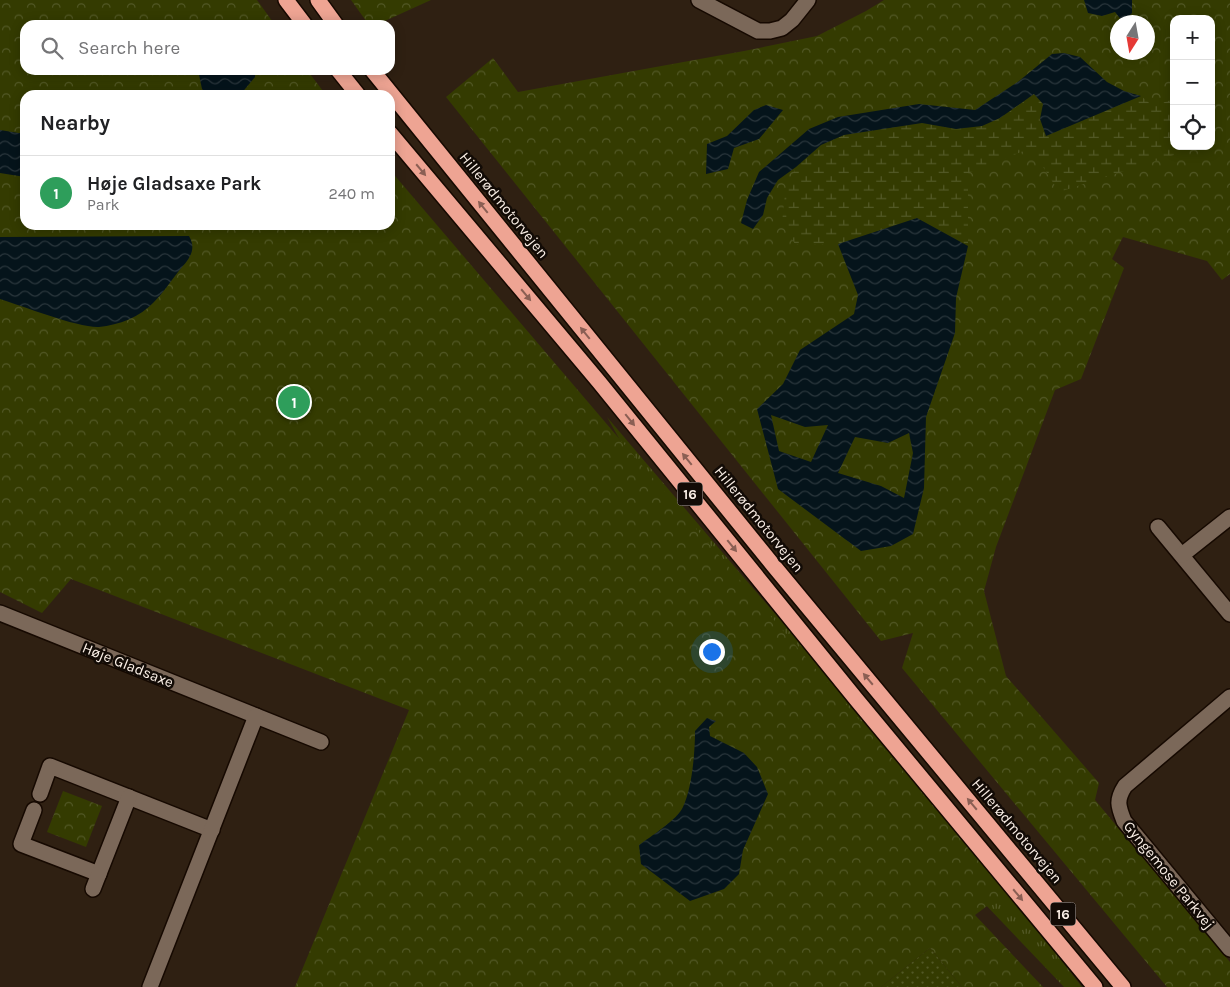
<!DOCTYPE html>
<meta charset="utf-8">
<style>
body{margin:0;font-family:Karla,sans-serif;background:#f2f2f2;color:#202124}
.controls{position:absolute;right:15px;top:15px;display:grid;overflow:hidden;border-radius:10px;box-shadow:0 2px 12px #0003}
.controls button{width:45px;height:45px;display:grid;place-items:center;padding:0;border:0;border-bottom:1px solid #e0e0e0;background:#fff;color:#202124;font:25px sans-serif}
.compass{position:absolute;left:1110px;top:15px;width:45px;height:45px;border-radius:50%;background:#fff;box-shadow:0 2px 12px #0003;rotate:191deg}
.you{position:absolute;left:711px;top:651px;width:18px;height:18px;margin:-12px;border:4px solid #fff;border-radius:50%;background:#1a73e8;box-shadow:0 0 0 8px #1a73e833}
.badge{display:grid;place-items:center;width:32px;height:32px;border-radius:50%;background:#db2777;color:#fff;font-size:16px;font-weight:700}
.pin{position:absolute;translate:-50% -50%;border:2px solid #fff;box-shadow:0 1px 5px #0006}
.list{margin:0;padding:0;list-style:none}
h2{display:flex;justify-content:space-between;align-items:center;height:65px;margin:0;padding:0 20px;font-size:21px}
h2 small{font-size:16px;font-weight:400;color:#757577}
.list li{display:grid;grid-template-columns:32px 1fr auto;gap:15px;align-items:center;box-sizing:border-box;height:75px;padding:0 20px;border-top:1px solid #e0e0e0}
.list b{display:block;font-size:19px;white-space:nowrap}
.list p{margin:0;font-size:16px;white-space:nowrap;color:#757577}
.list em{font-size:16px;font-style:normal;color:#757577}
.icon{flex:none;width:28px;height:28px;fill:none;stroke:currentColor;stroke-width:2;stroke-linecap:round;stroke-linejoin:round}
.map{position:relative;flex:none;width:1230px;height:987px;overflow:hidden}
.search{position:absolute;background:#fff;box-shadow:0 2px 12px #0003;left:20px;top:20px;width:375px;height:55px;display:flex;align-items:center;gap:12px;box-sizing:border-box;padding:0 18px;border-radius:15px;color:#757577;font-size:19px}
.panel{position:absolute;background:#fff;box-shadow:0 2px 12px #0003;left:20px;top:90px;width:375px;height:140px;border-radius:15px}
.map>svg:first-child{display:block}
.grass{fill:url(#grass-tufts)}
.forest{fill:url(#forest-crowns);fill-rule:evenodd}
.wetland{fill:url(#wetland-marsh)}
.garden{fill:url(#garden-dots)}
.water{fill:url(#water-waves);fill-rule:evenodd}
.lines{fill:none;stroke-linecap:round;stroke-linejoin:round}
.minor-casing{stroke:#160901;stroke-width:18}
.highway-casing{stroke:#160901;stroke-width:18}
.minor{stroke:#7b6859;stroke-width:15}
.highway{stroke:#eea493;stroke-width:15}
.oneway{fill:#8b5f54}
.labels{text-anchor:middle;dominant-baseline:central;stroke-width:5;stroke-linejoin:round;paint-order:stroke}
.shield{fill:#120b06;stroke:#b5aba4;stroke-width:1}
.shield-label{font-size:14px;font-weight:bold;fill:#fbf0e7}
.street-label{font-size:15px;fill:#fbf0e7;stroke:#120b06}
</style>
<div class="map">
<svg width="1230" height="987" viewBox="0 0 1230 987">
<defs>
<pattern id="grass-tufts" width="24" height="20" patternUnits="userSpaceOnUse" patternTransform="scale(1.25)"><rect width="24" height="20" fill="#343b01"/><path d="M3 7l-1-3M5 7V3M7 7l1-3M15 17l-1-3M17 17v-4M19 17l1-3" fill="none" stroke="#525826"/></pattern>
<pattern id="forest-crowns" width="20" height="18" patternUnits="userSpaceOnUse" patternTransform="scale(1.25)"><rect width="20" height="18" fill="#343b01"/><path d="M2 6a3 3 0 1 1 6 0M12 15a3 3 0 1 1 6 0" fill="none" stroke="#525826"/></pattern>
<pattern id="wetland-marsh" width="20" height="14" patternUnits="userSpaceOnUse" patternTransform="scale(1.25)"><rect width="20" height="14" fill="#343b01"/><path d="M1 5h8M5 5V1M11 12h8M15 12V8" fill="none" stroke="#525826"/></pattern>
<pattern id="garden-dots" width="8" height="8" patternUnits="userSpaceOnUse" patternTransform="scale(1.25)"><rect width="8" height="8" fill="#343b01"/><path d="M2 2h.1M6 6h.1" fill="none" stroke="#525826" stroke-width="1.8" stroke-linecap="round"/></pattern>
<pattern id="water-waves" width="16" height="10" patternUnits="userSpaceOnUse" patternTransform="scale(1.25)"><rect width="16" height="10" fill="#05141b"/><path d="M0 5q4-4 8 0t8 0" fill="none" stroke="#2a363c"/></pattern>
</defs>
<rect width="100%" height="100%" fill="#2f2012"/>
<!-- grass -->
<path class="grass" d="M607,417C767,606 931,791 1082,987H1064L962,880L685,556Z"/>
<!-- forest -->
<g class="forest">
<polygon points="0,0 257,0 275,25 25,25 25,70 307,70 326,95 25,95 25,225 390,225 390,170 1006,892 975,915 1043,987 962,987 930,948 881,987 295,987 409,710 71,579 42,613 0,592"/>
<polygon points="351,0 431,0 376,25 369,25"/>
<path d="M884,0H1230V274L1222,280L1207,261L1123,237L1112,259L1124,268L1081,379L1055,390L996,547L984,591L1006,676L1099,783L1095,800L1230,962V987H1167L902,668L913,633L881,641L446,97L493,58L518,92L744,51L817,36L866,11ZM1174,19H1211V146H1174ZM1118,22H1148V52H1118Z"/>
<polygon points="63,791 102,806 86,847 47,832"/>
</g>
<!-- wetland -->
<polygon class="wetland" points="1035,94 1043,104 1040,119 1046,136 1141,96 1153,106 1174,99 1174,146 1202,146 1059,192 1031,148 968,173 968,246 917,218 838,244 795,244 782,223 785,194 796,167 821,145 844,135 922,123 956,129 1000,118"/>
<!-- garden -->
<polygon class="garden" points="930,948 962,987 881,987"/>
<!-- water -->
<g class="water">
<polygon points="1084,0 1132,0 1132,13 1123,22 1115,12 1102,16 1088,13"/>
<polygon points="1064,53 1080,57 1107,82 1124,91 1141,96 1046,136 1040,119 1043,104 1034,94 1000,118 982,126 956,129 922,123 844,135 821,145 796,167 778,180 767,198 763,215 753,229 741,223 747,200 759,172 809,129 838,117 919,104 975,110 1019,81 1052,54"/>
<polygon points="198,70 255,70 255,77 240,95 208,95 202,89"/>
<polygon points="766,105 783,110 759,139 734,148 728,169 706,174 707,144 727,136 754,110"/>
<polygon points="0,130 25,134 25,177 0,173"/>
<path d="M917,218L968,246L956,298L955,333L926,417L924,488L913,534L891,546L861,551L778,489L757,409L783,384L800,350L854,314L858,295L838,244ZM771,415L805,427L828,425L811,462L779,451ZM909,433L913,453L904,498L881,486L838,473L855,437L888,443Z"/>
<path d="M189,236C198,251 187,261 178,272C170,282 163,293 154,302C140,317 119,325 99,327C78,328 23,306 0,299V237Z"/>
<path d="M707,718L716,721L709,727L710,736L744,753L757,767L768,794L743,850L739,874L724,889L690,901L641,864L639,845C650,837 678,819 683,807C692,788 695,753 695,731Z"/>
</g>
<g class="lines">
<!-- minor casing -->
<g class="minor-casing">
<g id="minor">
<polyline points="699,0 758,31 770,31 782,28 792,20 808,0"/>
<polyline points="1158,527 1230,614"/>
<polyline points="1182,555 1230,517"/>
<polyline points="0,613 321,742"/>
<path d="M1230,697L1125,786C1116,800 1118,806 1124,821L1230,949"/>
<polyline points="40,794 50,766 212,830"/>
<polyline points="34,810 21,844 99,874"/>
<polyline points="93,889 129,797"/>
<polyline points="150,987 256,716"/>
</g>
</g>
<!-- highway casing -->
<g class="highway-casing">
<g id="highway">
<polyline points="286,0 305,25"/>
<polyline points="318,0 336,25"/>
<polyline points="338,70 358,95"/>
<polyline points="372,70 773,565 1123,987"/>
<polyline points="390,133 599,382 856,699 1095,987"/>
</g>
</g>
<!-- minor -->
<use href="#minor" class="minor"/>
<!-- highway -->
<use href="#highway" class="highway"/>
</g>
<!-- one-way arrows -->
<defs><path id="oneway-solid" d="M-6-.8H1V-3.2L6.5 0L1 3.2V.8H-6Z" transform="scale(1.25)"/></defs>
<g class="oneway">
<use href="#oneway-solid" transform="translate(421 170) rotate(50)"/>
<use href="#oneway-solid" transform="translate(483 207) rotate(-129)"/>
<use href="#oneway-solid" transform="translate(526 295) rotate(50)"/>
<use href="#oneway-solid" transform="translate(585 333) rotate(-129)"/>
<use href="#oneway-solid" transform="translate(630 420) rotate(51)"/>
<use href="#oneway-solid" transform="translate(687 459) rotate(-129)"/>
<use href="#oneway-solid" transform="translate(732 546) rotate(51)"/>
<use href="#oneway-solid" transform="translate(868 679) rotate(-130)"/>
<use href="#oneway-solid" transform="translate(972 804) rotate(-130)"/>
<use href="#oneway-solid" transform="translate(1018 895) rotate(50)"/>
</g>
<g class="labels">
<!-- shield labels -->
<g class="shield">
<rect x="677.5" y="482.5" width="25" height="23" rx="4"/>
<rect x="1050.5" y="902.5" width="25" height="23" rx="4"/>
</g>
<g class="shield-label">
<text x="690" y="494">16</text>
<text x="1063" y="914">16</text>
</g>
<!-- street labels -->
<g class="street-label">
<text transform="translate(504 205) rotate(51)">Hillerødmotorvejen</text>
<text transform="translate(759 519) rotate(51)">Hillerødmotorvejen</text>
<text transform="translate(128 665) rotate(22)">Høje Gladsaxe</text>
<text transform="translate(1017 831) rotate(50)">Hillerødmotorvejen</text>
<text transform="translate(1169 875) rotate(51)">Gyngemose Parkvej</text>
</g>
</g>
</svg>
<div class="controls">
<button>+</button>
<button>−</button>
<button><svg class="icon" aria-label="locate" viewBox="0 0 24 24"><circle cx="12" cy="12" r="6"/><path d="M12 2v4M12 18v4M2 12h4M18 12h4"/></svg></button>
</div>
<svg class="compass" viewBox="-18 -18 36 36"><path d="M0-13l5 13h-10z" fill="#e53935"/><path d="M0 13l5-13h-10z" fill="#757577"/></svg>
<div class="you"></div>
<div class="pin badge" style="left:294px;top:402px;background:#2e9e5b">1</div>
<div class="search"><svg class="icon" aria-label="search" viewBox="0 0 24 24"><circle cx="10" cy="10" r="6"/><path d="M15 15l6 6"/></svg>Search here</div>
<section class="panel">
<h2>Nearby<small></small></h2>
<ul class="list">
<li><span class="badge" style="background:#2e9e5b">1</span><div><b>Høje Gladsaxe Park</b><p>Park</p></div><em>240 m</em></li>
</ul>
</section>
</div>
